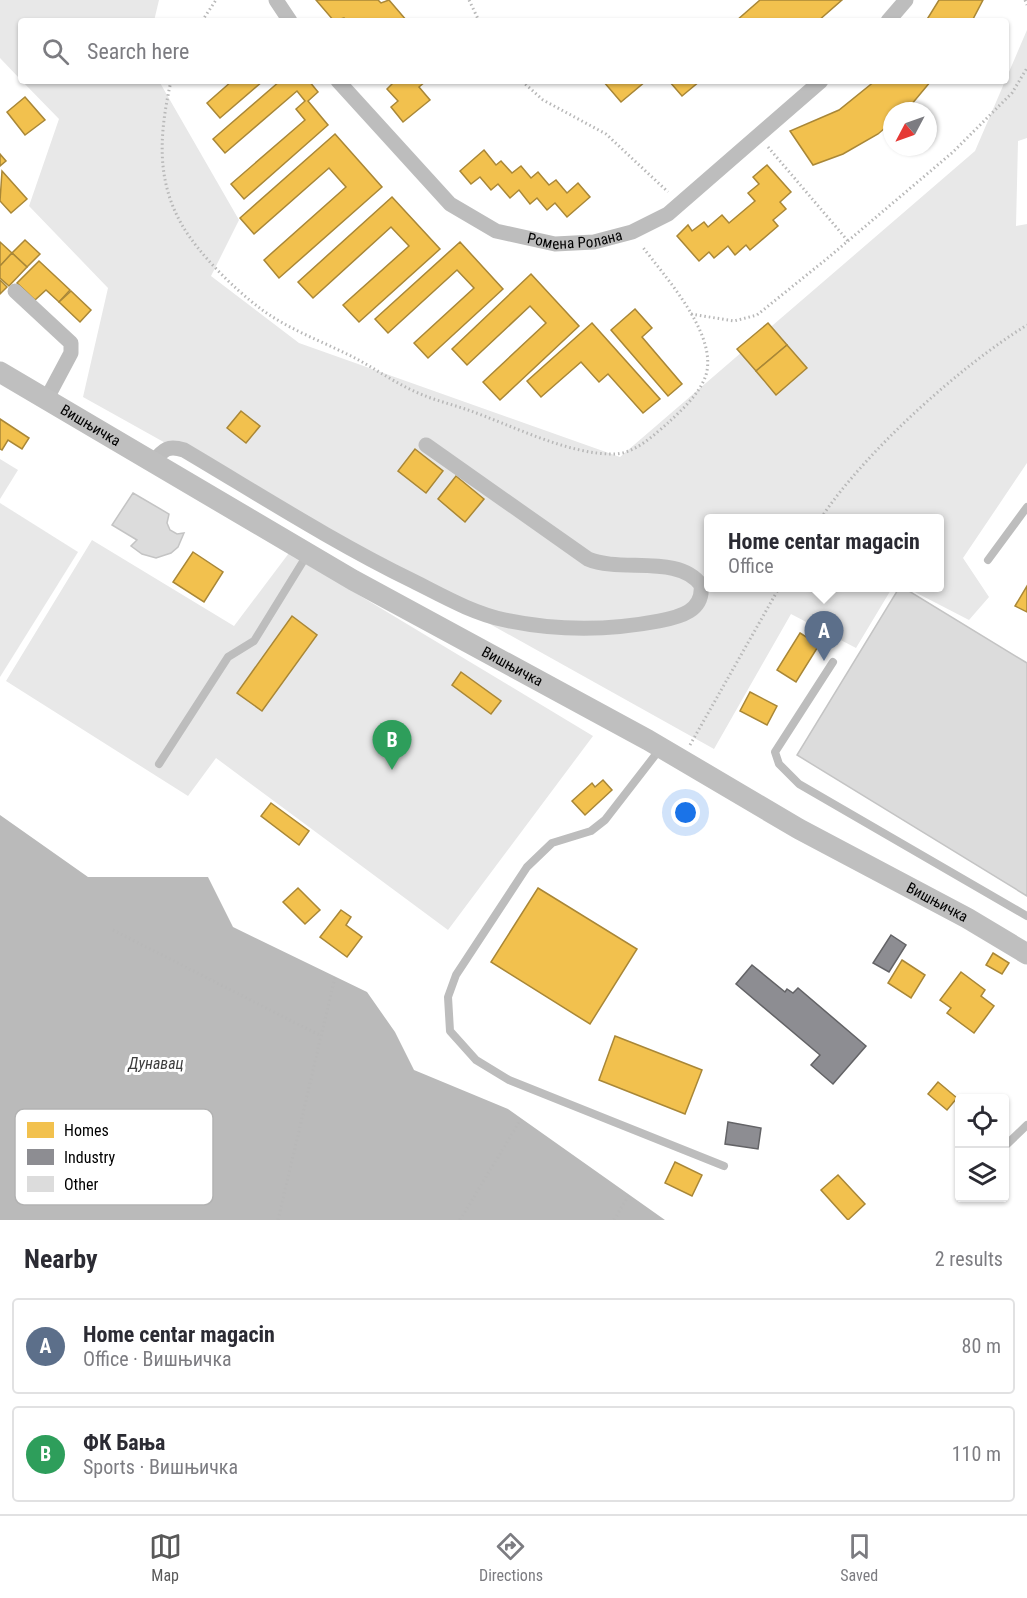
<!DOCTYPE html>
<meta charset="utf-8">
<style>
body{margin:0;font-family:"Roboto Condensed",sans-serif;background:#f2f2f3;color:#2b2b33}
.controls{position:absolute;right:18px;bottom:18px;display:grid;overflow:hidden;border-radius:6px;box-shadow:0 2px 4px #0004}
.controls button{width:54px;height:54px;display:grid;place-items:center;padding:0;border:0;border-bottom:2px solid #e1e1e2;background:#fff;color:#2b2b33;font:30px sans-serif}
.compass{position:absolute;left:883px;top:102px;width:54px;height:54px;border-radius:50%;background:#fff;box-shadow:0 2px 4px #0004;rotate:229deg}
.you{position:absolute;left:686px;top:813px;width:21px;height:21px;margin:-15px;border:4px solid #fff;border-radius:50%;background:#1a73e8;box-shadow:0 0 0 9px #1a73e833}
.badge{display:grid;place-items:center;width:39px;height:39px;border-radius:50%;background:#595959;color:#fff;font-size:20px;font-weight:700}
.pin{position:absolute;translate:-50% -50px;filter:drop-shadow(0 2px 3px #0008)}
.pin::after{content:'';position:absolute;top:32px;width:21px;height:18px;background:inherit;clip-path:polygon(0 0,100% 0,50% 100%)}
.popup{position:absolute;left:704px;top:514px;width:240px;height:78px;box-sizing:border-box;display:grid;place-content:center;border-radius:6px;background:#fff;filter:drop-shadow(0 2px 4px #0005);font-size:20px;white-space:nowrap;color:#7c7c81}
.popup b{font-size:22px;color:#2b2b33}
.popup::after{content:'';position:absolute;left:50%;top:100%;margin-left:-12px;border:12px solid transparent;border-top-color:#fff}
.list{margin:0;padding:0;list-style:none}
h2{display:flex;justify-content:space-between;align-items:center;height:78px;margin:0;padding:0 24px;font-size:26px}
h2 small{font-size:20px;font-weight:400;color:#7c7c81}
.list li{display:grid;grid-template-columns:39px 1fr auto;gap:18px;align-items:center;box-sizing:border-box;height:96px;margin:0 12px 12px;padding:0 12px;border:2px solid #e1e1e2;border-radius:6px}
.list b{display:block;font-size:22px;white-space:nowrap}
.list p{margin:0;font-size:20px;white-space:nowrap;color:#7c7c81}
.list em{font-size:20px;font-style:normal;color:#7c7c81}
.icon{flex:none;width:33px;height:33px;fill:none;stroke:currentColor;stroke-width:2;stroke-linecap:round;stroke-linejoin:round}
.map{position:relative;flex:none;width:1027px;height:1220px;overflow:hidden}
.search{position:absolute;background:#fff;box-shadow:0 2px 4px #0004;left:18px;right:18px;top:18px;height:66px;display:flex;align-items:center;gap:15px;box-sizing:border-box;padding:0 21px;border-radius:6px;color:#7c7c81;font-size:22px}
.sheet{height:294px;background:#fff}
nav{display:flex;justify-content:space-around;align-items:center;box-sizing:border-box;height:84px;border-top:2px solid #e1e1e2;background:#fff;font-size:16px;color:#7c7c81}
nav a{display:grid;justify-items:center;gap:3px}
nav .on{color:#595959}
.map>svg:first-child{display:block}
.green{fill:#e8e8e8}
.water{fill:#bababa}
.homes{fill:#f2c14e;stroke:#a98737;stroke-width:1.5}
.industry{fill:#8d8d92;stroke:#636366;stroke-width:1.5}
.building{fill:#dcdcdc;stroke:#c4c4c4;stroke-width:1.5}
.lines{fill:none;stroke-linecap:round;stroke-linejoin:round}
.path{stroke:#b8b8b8;stroke-width:3;stroke-dasharray:1.5 3;stroke-linecap:butt}
.lane{stroke:#bdbdbd;stroke-width:8}
.street{stroke:#bdbdbd;stroke-width:15}
.secondary{stroke:#bfbfbf;stroke-width:21}
.labels{text-anchor:middle;dominant-baseline:central;stroke-width:6;stroke-linejoin:round;paint-order:stroke}
.street-label{font-size:15px;fill:#000;stroke:#fff}
.water-label{font-size:16px;font-style:italic;fill:#3e3e3e;stroke:#fff}
.key{fill:#fff;stroke:#b2b2b2;stroke-width:1.5}
.key-label{font-size:16px;fill:#000}
</style>
<div class="map">
<svg width="1027" height="1220" viewBox="0 0 1027 1220">
<rect width="100%" height="100%" fill="#fff"/>
<!-- green -->
<g class="green">
<polygon points="0,0 159,0 154,21 21,21 21,80 0,58"/>
<polygon points="1027,30 1027,138 1018,141 1016,226 1027,224 1027,463 963,558 989,597 969,620 907,588 940,588 940,518 708,518 708,588 892,588 856,648 791,614 714,749 83,397 108,288 29,206 59,119 22,81 159,81 239,220 211,276 299,343 620,457 975,151"/>
<polygon points="0,459 18,470 0,499"/>
<polygon points="0,503 78,552 0,677"/>
<polygon points="92,540 234,626 289,553 593,736 448,930 216,758 188,796 6,681"/>
</g>
<!-- water -->
<polygon class="water" points="0,815 88,877 208,877 233,927 367,992 395,1032 414,1070 508,1109 665,1220 0,1220"/>
<!-- homes -->
<g class="homes">
<polygon points="316,0 378,0 381,3 389,0 407,21 346,21 344,18 334,21"/>
<polygon points="760,0 842,0 818,21 736,21"/>
<polygon points="939,0 983,0 972,21 926,21"/>
<polygon points="232,81 263,81 220,118 207,103"/>
<polygon points="280,81 309,81 318,92 308,101 328,125 244,199 231,184 305,120 296,109 305,101 297,91 225,153 213,139"/>
<polygon points="395,81 426,81 419,87 430,100 403,122 391,107 398,101 387,89"/>
<polygon points="603,81 646,81 621,102"/>
<polygon points="669,81 700,81 682,96"/>
<polygon points="875,81 931,81 906,111 892,111 892,122 878,134 843,154 813,165 790,131 839,110"/>
<polygon points="25,97 45,120 25,135 7,112"/>
<polygon points="335,134 382,187 279,278 264,260 346,187 329,168 254,234 240,218"/>
<polygon points="484,150 496,165 501,161 512,173 521,166 531,178 538,172 549,185 556,180 567,193 578,183 590,197 567,217 555,203 547,210 537,198 530,204 519,190 510,198 498,184 491,190 480,177 471,184 460,171"/>
<polygon points="0,154 6,161 0,166"/>
<polygon points="767,165 791,192 780,202 786,209 773,220 778,226 750,250 746,245 735,255 728,246 714,258 709,252 699,261 677,236 688,225 692,231 704,222 708,227 722,215 729,223 755,201 748,193 759,184 753,177"/>
<polygon points="2,171 27,199 11,213 0,201"/>
<polygon points="392,197 440,249 359,322 343,305 409,246 391,227 313,298 298,282"/>
<polygon points="25,240 40,254 27,267 12,253"/>
<polygon points="0,242 12,253 0,266"/>
<polygon points="460,242 503,289 428,358 414,343 474,288 457,270 388,333 375,319"/>
<polygon points="12,253 27,267 9,286 0,278 0,266"/>
<polygon points="39,261 70,290 59,302 46,290 35,300 17,283"/>
<polygon points="531,274 579,326 500,400 483,382 546,323 530,306 467,365 452,349"/>
<polygon points="0,280 7,287 0,294"/>
<polygon points="71,291 91,310 80,322 59,302"/>
<polygon points="635,309 652,328 642,337 682,384 668,396 611,330"/>
<polygon points="592,323 660,399 643,413 608,374 599,382 581,362 541,397 527,381"/>
<polygon points="768,323 787,345 756,371 737,349"/>
<polygon points="787,345 807,368 776,395 756,371"/>
<polygon points="241,411 260,426 246,443 227,428"/>
<polygon points="0,419 29,438 22,449 8,440 2,450 0,449"/>
<polygon points="415,449 443,471 426,493 398,471"/>
<polygon points="456,476 484,499 465,522 438,499"/>
<polygon points="193,552 223,572 204,602 173,582"/>
<polygon points="1027,586 1027,612 1015,606"/>
<polygon points="292,616 317,635 262,711 237,693"/>
<polygon points="800,633 819,645 796,682 777,670"/>
<polygon points="461,672 501,701 491,714 452,685"/>
<polygon points="750,692 777,706 767,725 740,711"/>
<polygon points="603,780 612,790 585,815 572,801 592,783 595,787"/>
<polygon points="271,803 309,831 299,845 261,816"/>
<polygon points="298,888 320,910 305,924 283,902"/>
<polygon points="538,888 637,949 590,1024 491,962"/>
<polygon points="341,910 351,917 346,925 362,937 347,957 320,937"/>
<polygon points="993,953 1009,963 1002,974 986,965"/>
<polygon points="902,960 925,975 911,998 888,983"/>
<polygon points="961,972 985,990 981,996 994,1006 974,1033 947,1013 951,1008 940,1000"/>
<polygon points="615,1036 702,1070 685,1114 599,1080"/>
<polygon points="938,1082 957,1098 947,1110 928,1094"/>
<polygon points="675,1162 702,1175 692,1196 665,1183"/>
<polygon points="838,1175 865,1204 848,1220 821,1190"/>
</g>
<!-- industry -->
<g class="industry">
<polygon points="891,935 906,945 889,972 873,963"/>
<polygon points="752,965 785,992 787,989 793,993 798,988 866,1046 833,1084 811,1065 820,1055 736,984"/>
<polygon points="728,1122 761,1128 758,1149 725,1144"/>
</g>
<!-- building -->
<g class="building">
<polygon points="133,493 169,514 167,523 170,530 177,534 184,533 178,547 171,553 156,558 142,554 131,546 137,540 112,525"/>
<polygon points="899,588 904,588 1027,663 1027,896 797,755"/>
</g>
<g class="lines">
<!-- path -->
<g class="path">
<polyline points="469,0 479,21"/>
<polyline points="1025,0 1027,5"/>
<polyline points="202,21 216,0"/>
<path d="M171,81C160,131 155,178 182,225C198,253 234,289 261,309C288,329 321,341 351,356C373,367 393,382 416,392C433,400 451,404 468,410C511,425 569,455 614,454C635,454 655,434 669,422C683,409 700,393 706,375C718,334 665,277 642,246"/>
<polyline points="522,81 543,100 606,134 668,192"/>
<polyline points="768,147 848,241"/>
<polyline points="691,314 734,321 757,315 829,257 953,152 1012,93 1027,68"/>
<path d="M821,518C865,452 959,367 1027,325"/>
<polyline points="690,745 779,588"/>
<polyline points="113,930 321,1036"/>
<polyline points="278,1220 335,977"/>
<polyline points="460,1220 521,1119"/>
<polyline points="614,1220 629,1195"/>
</g>
<!-- lane -->
<g class="lane">
<polyline points="988,560 1027,507"/>
<polyline points="833,662 775,752 779,764 799,784 1027,916"/>
<polyline points="660,749 605,820 591,831 552,843 527,867 456,975 448,997 450,1031 476,1060 509,1080 724,1166"/>
<polyline points="159,764 228,657 254,641 307,555"/>
<polyline points="1004,1147 1027,1125"/>
</g>
<!-- street -->
<g class="street">
<polyline points="276,0 290,21"/>
<polyline points="888,21 906,0"/>
<path id="s1" d="M338,81L450,204L496,231L555,244L594,242L632,232L668,214L821,81"/>
<polyline points="15,291 71,343 71,353 46,400"/>
<path d="M153,462C164,449 168,445 184,450C260,495 335,543 413,581C443,596 472,613 505,620C557,631 607,631 659,621C680,617 704,611 701,585C679,554 621,573 588,559L426,445"/>
</g>
<!-- secondary -->
<path class="secondary" id="s2" d="M0,372L353,580L648,740L799,829L967,918L1027,954"/>
</g>
<g class="labels">
<!-- street labels -->
<g class="street-label">
<text stroke="none"><textPath href="#s1" startOffset="300">Ромена Ролана</textPath></text>
<text stroke="none"><textPath href="#s2" startOffset="105">Вишњичка</textPath></text>
<text stroke="none"><textPath href="#s2" startOffset="591">Вишњичка</textPath></text>
<text stroke="none"><textPath href="#s2" startOffset="1077">Вишњичка</textPath></text>
</g>
<!-- water labels -->
<g class="water-label">
<text x="156" y="1063">Дунавац</text>
</g>
</g>
<!-- legend -->
<rect x="15" y="1109" width="198" height="96" rx="9" class="key"/>
<rect x="27" y="1122" width="27" height="16" fill="#f2c14e"/>
<rect x="27" y="1149" width="27" height="16" fill="#8d8d92"/>
<rect x="27" y="1176" width="27" height="16" fill="#dcdcdc"/>
<g class="key-label">
<text x="64" y="1136">Homes</text>
<text x="64" y="1163">Industry</text>
<text x="64" y="1190">Other</text>
</g>
</svg>
<div class="controls">
<button><svg class="icon" aria-label="locate" viewBox="0 0 24 24"><circle cx="12" cy="12" r="6"/><path d="M12 2v4M12 18v4M2 12h4M18 12h4"/></svg></button>
<button><svg class="icon" aria-label="layers" viewBox="0 0 24 24"><path d="M12 4l9 5-9 5-9-5zM3 14l9 5 9-5"/></svg></button>
</div>
<svg class="compass" viewBox="-18 -18 36 36"><path d="M0-13l5 13h-10z" fill="#e53935"/><path d="M0 13l5-13h-10z" fill="#7c7c81"/></svg>
<div class="you"></div>
<div class="pin badge" style="left:824px;top:661px;background:#5c6f8a">A</div>
<div class="popup"><b>Home centar magacin</b>Office</div>
<div class="pin badge" style="left:392px;top:770px;background:#2e9e5b">B</div>
<div class="search"><svg class="icon" aria-label="search" viewBox="0 0 24 24"><circle cx="10" cy="10" r="6"/><path d="M15 15l6 6"/></svg>Search here</div>
</div>
<section class="sheet">
<h2>Nearby<small>2 results</small></h2>
<ul class="list">
<li><span class="badge" style="background:#5c6f8a">A</span><div><b>Home centar magacin</b><p>Office · Вишњичка</p></div><em>80 m</em></li>
<li><span class="badge" style="background:#2e9e5b">B</span><div><b>ФК Бања</b><p>Sports · Вишњичка</p></div><em>110 m</em></li>
</ul>
</section>
<nav>
<a class="on"><svg class="icon" aria-label="map" viewBox="0 0 24 24"><path d="M3 6l6-2 6 2 6-2v14l-6 2-6-2-6 2zM9 4v14M15 6v14"/></svg>Map</a>
<a><svg class="icon" aria-label="directions" viewBox="0 0 24 24"><path d="M12 3l9 9-9 9-9-9zM9 14v-3h6M13 9l2 2-2 2"/></svg>Directions</a>
<a><svg class="icon" aria-label="saved" viewBox="0 0 24 24"><path d="M7 4h10v16l-5-4-5 4z"/></svg>Saved</a>
</nav>
